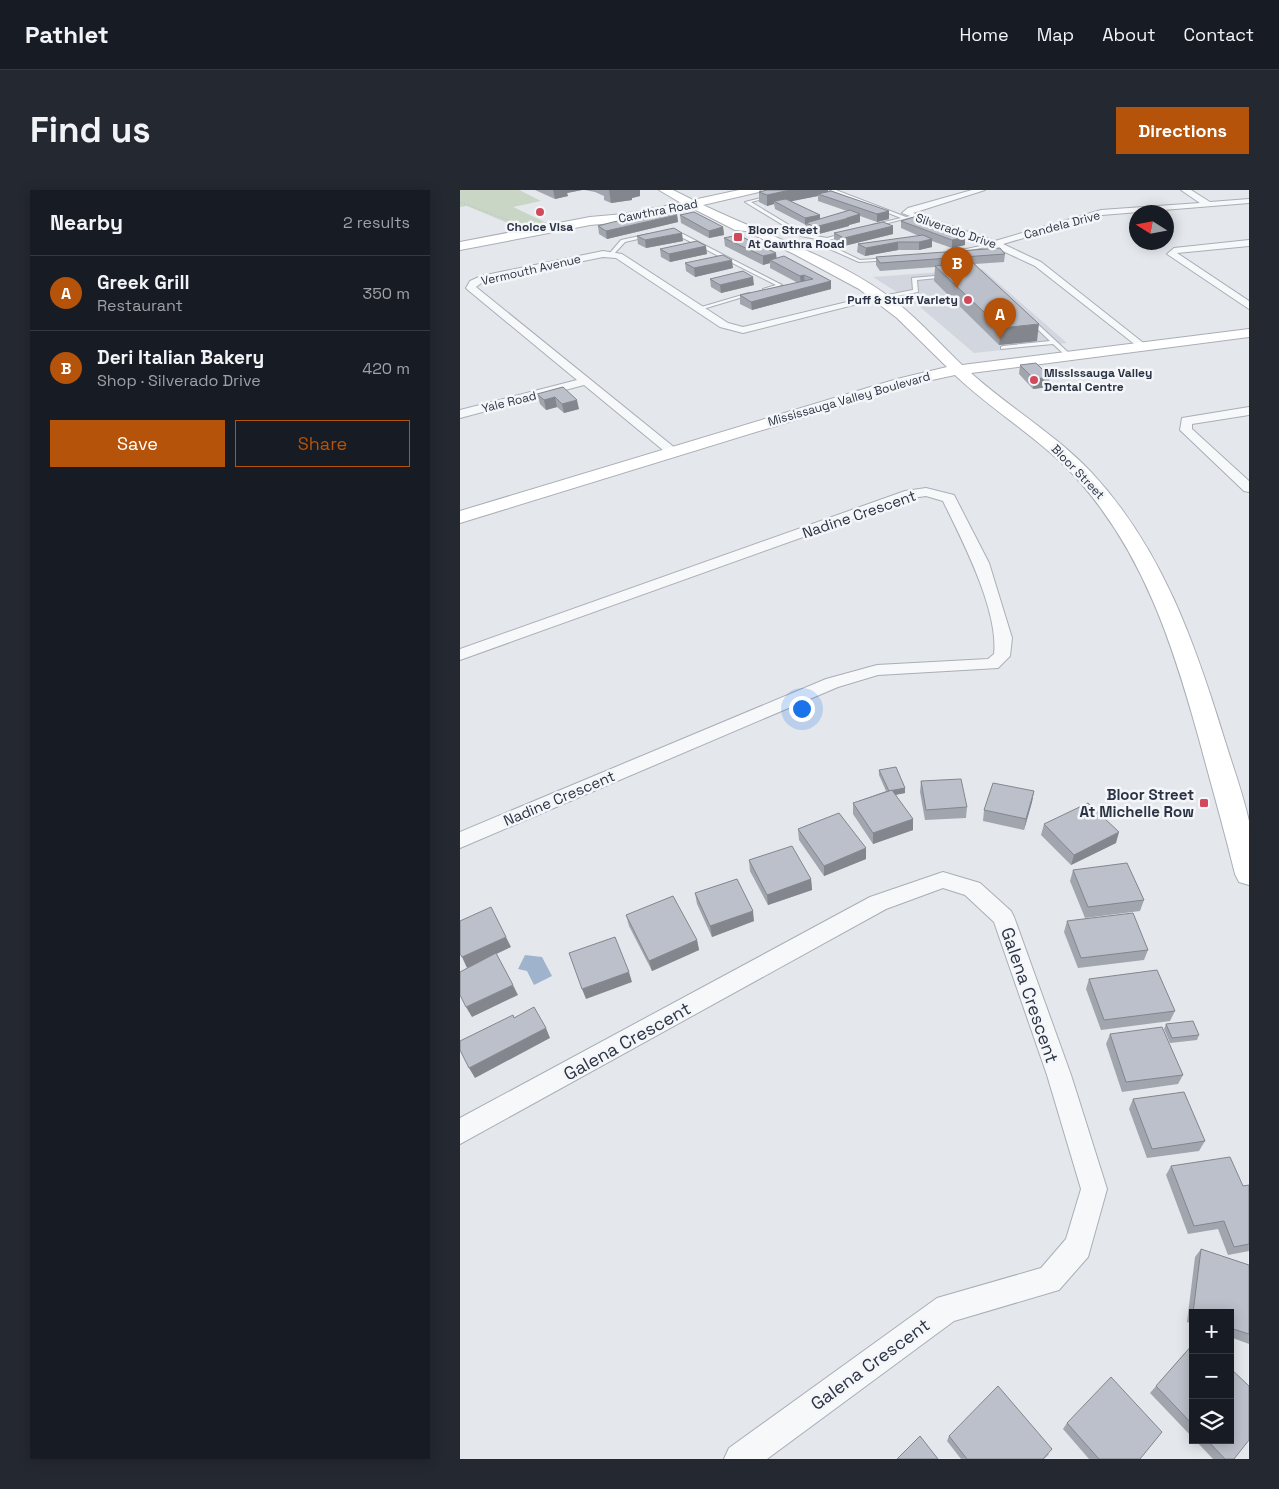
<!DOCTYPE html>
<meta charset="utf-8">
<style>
body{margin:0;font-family:"Space Grotesk",sans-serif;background:#242831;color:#f1f3f6}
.controls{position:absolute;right:15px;bottom:15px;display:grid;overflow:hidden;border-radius:0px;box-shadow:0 2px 12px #0003}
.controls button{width:45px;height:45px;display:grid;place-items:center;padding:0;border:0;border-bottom:1px solid #363941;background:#171b24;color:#f1f3f6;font:25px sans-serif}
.compass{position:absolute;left:669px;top:15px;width:45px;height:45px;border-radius:50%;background:#171b24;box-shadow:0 2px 12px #0003;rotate:281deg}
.you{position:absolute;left:341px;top:518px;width:18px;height:18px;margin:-12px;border:4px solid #fff;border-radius:50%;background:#1a73e8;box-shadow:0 0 0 8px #1a73e833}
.badge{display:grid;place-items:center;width:32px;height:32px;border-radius:50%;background:#b45309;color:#fff;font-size:16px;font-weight:700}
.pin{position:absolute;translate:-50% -41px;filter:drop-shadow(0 1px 2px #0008)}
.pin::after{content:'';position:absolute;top:26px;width:18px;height:15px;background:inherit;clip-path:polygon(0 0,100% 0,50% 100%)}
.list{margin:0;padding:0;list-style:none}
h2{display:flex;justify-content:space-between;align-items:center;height:65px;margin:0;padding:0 20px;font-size:21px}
h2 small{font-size:16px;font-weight:400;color:#9ea1a6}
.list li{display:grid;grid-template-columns:32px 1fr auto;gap:15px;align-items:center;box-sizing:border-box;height:75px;padding:0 20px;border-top:1px solid #363941}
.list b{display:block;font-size:19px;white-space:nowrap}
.list p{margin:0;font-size:16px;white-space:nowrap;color:#9ea1a6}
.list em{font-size:16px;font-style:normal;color:#9ea1a6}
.actions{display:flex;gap:10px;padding:15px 20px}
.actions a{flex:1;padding:11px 0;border:1px solid #b45309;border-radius:0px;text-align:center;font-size:18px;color:#b45309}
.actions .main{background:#b45309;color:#fff}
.icon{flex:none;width:28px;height:28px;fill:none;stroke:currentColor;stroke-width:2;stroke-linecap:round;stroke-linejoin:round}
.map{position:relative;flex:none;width:789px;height:1269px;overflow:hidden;border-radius:0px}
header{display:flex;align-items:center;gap:30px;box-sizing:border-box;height:70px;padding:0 25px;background:#171b24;border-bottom:1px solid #363941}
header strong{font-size:24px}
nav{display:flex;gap:28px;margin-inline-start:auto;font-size:18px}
.intro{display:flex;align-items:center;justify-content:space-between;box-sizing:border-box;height:120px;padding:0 30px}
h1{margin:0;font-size:35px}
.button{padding:12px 22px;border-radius:0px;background:#b45309;color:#fff;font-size:18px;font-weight:700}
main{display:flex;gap:30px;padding:0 30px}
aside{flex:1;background:#171b24;border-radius:0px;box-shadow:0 2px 12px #0003}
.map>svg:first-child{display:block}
.built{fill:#d2d6de}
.green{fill:#c9d6c5}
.water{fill:#9fb4cc}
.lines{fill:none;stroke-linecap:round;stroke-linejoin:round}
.lane-casing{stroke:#a9aeb7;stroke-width:2}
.street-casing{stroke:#a9aeb7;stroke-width:2}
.secondary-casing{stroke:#a9aeb7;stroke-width:2}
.path{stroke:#c2c5cb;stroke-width:1;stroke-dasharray:2 2;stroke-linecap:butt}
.lane{fill:#f7f8fa;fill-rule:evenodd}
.street{fill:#f7f8fa;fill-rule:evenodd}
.secondary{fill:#fff;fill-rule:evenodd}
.wall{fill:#a1a5ae;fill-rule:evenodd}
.shaded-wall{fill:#83868d}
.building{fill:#bbc0ca;stroke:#83868d}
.poi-dot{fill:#d1495b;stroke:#f4f6f9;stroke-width:2}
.labels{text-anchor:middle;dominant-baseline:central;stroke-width:5;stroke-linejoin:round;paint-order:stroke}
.far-street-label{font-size:12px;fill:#2b3445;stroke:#f4f6f9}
.far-poi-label{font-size:12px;font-weight:bold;fill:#2b3445;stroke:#f4f6f9;text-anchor:start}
.street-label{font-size:15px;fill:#2b3445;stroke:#f4f6f9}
.poi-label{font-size:15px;font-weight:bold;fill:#2b3445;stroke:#f4f6f9;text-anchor:end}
.near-street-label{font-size:18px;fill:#2b3445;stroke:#f4f6f9}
</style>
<header>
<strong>Pathlet</strong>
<nav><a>Home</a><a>Map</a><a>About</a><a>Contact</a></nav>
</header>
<div class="intro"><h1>Find us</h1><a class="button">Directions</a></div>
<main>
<aside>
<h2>Nearby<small>2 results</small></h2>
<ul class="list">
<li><span class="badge">A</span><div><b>Greek Grill</b><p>Restaurant</p></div><em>350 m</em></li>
<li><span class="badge">B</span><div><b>Deri Italian Bakery</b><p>Shop · Silverado Drive</p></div><em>420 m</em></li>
</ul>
<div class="actions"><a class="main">Save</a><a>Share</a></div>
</aside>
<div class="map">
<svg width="789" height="1269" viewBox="0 0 789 1269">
<rect width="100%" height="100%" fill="#e4e7ec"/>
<!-- built -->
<polygon class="built" points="522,79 607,153 514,163 460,117 413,87"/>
<!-- green -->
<polygon class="green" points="0,0 59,0 81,11 53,17 87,33 60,38 7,16 0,17"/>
<!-- water -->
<polygon class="water" points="65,765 82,767 92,786 74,795 67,781 58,779"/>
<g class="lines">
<!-- lane casing -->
<g class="lane-casing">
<g id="lane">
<polygon points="333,0 340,0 291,12 344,44 367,48 389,42 389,44 366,51 367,54 400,70 430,68 432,70 399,72 363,56 362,50 341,46 285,12"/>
<polygon points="370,0 376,0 446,27 454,25 456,26 412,37 412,35 441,28"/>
<polygon points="211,41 223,44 322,95 303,101 303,99 316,95 219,46 209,43"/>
<polygon points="189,44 191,46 165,52 153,65 149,64 161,50"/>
<polygon points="535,53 537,55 489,64 487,63"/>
<polygon points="486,85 488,87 457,90 458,102 420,109 417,107 453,100 452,88"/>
<polygon points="289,103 293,104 243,119 238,118"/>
<polygon points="570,127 610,164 610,166 606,166 593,154 541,159 541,157 543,156 590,151 568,130 568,128"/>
</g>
</g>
<!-- street casing -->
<g class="street-casing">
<g id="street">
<polygon points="512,0 525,0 453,23 535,51 641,20 740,13 721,0 731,0 750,12 789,9 789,13 642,25 543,54 581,72 686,155 687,157 682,160 575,76 532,56 442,23 448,18"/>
<polygon points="789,50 789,56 717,63 789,111 789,119 707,64 714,58"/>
<polygon points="143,61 162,64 268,133 283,137 420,104 425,107 283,143 260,137 156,68 143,67 24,91 16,97 220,262 219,265 209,265 124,195 0,228 0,220 117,190 8,100 6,98 10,91 21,86"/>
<polygon points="789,217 789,225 732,234 732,239 789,291 789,302 784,301 720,240 722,228"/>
<path d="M466,298L494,305L529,373L552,448L550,466L538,478L418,485L378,497L0,658V642L366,489L417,475L528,469L534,464C539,421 502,350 483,311L466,306L452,308L0,470V459L445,301Z"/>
<polygon points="483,682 520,693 551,721 554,727 611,885 647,999 628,1067 599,1100 494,1131 307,1269 264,1269 269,1258 477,1108 581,1078 606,1049 621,999 587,885 534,732 505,705 483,698 426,719 0,954 0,928 410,707"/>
</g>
</g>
<!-- secondary casing -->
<g class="secondary-casing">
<path id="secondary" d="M199,0H213L233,10L279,0H300L299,2L243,15C303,44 368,64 424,103C453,123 477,151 502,175L789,139V147L511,183C550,218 595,244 631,282C702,358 735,453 765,551C773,577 783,604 789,631C789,651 789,675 789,695L779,692L775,684C764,639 751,594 739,549C713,455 684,365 619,291C583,250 535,223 495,185L449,195L0,333V321L437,189L487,177L437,128L399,99L334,64L286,41L275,40L230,17L164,32L130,35L0,60V52L130,27L164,24L221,13Z"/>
</g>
<!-- path -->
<polyline class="path" points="0,12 51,31"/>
<!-- lane -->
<use href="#lane" class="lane"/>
<!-- street -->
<use href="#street" class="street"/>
<!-- secondary -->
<use href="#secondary" class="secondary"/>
</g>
<!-- wall -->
<g class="wall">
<polygon points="75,0 122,0 107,3 108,6 95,9"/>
<polygon points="125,0 180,0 180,6 172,8 172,10 151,13 144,10 144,6 135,2"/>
<path d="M307,0H368V2L429,21V29L417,32L400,26V32L389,35V36L355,45L346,41V35L315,19L314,14L307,16L299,12V2ZM358,6V11L387,21L360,29V25L330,11Z"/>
<polygon points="217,25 218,32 147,49 139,44 138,36"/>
<polygon points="220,25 263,37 264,45 249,48 221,33"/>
<polygon points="441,31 505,55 492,58 472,51 472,57 459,60 438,60 405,66 397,62 398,54 459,46 441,38"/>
<polygon points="433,36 433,44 384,56 374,51 374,43"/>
<polygon points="177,46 223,51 186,58 178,54"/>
<polygon points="264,48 316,68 371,91 371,99 292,120 280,114 280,105 338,93 310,78 310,73 303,75 265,56"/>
<polygon points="200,59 247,64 210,72 201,67"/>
<polygon points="545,64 544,72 515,74 577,151 539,155 474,91 475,77 420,81 416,75 416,67"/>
<polygon points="225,73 273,78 235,87 226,81"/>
<polygon points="250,89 294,95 261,103 251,97"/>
<polygon points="560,175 588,197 573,199 559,184"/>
<polygon points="103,197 119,219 104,223 97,217 86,220 80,214 77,204"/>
<polygon points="419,580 445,598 445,603 436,605 453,640 413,654 393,624 393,613 426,601 419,585"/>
<polygon points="461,591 507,617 506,628 465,630 460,602"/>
<polygon points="574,601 572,612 564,640 523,631 524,620"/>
<polygon points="584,634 656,653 611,675 581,645"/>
<polygon points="338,639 406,669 364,686 339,650"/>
<polygon points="289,670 351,689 352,700 308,715 290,681"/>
<polygon points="613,680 684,710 680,721 625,728 610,691"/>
<polygon points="235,703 294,731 252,747 237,714"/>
<polygon points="166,725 237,750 239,760 192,781 169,736"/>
<polygon points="607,731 688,760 684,770 618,778 604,742"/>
<polygon points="629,789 715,821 710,831 641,840 626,799"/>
<polygon points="706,834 739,845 737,850 710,853 704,839"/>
<polygon points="650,844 723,885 718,894 662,902 646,854"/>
<polygon points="673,909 745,951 739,961 687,968 669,919"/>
<polygon points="711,976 783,996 789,995 789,1061 768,1065 758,1039 728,1044 706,985"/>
<polygon points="741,1059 789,1075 789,1154 770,1147 770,1123 733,1123 733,1134 727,1132 735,1067"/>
<polygon points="733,1154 733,1248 690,1203"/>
<polygon points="607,1233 680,1269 629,1269 603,1239"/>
<polygon points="489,1246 589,1264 584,1269 501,1269 487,1251"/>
<polygon points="735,1250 770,1250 774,1269 753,1269"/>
</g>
<!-- shaded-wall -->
<g class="shaded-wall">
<polygon points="93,0 122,0 107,3 108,6 95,9"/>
<polygon points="149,0 180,0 180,6 172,8 172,10 151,13"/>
<polygon points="330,0 368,0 368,4 358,4 358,6 318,14 314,11 314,14 307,16 307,5"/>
<polygon points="429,21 429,29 417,32 417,24"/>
<polygon points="400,24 400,32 389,35 389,36 355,45 355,37"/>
<polygon points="217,25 218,32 147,49 146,41"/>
<polygon points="360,25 360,32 346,33 346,35 345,35 345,28"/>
<polygon points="433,36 433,44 384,56 384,48"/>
<polygon points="263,37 264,45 249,48 249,41"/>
<polygon points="222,43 223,51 186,58 185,50"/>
<polygon points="505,47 505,55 492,58 492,50"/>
<polygon points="472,49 472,57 459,60 459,52"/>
<polygon points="438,52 438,60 405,66 406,58"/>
<polygon points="246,56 247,64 210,72 209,64"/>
<polygon points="316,63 317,71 310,70 310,73 303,75 303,66"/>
<polygon points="272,70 273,78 235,87 234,78"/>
<polygon points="344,85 345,93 341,94 340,86"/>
<polygon points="293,87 294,95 261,103 260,95"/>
<polygon points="371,91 371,99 292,120 291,112"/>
<polygon points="579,134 577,151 539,155 541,138"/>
<polygon points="590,187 588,197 573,199 574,189"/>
<polygon points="95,207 97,217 86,220 84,210"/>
<polygon points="117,210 119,219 104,223 102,214"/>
<polygon points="445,598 445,603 428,606 429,601"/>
<polygon points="574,601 572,612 564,640 566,629"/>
<polygon points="453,629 453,640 413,654 413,643"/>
<polygon points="659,642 656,653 611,675 614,665"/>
<polygon points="406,658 406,669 364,686 364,676"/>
<polygon points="351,689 352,700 308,715 307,705"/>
<polygon points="293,721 294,731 252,747 250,736"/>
<polygon points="46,747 51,757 7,778 2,767"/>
<polygon points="237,750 239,760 192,781 189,771"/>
<polygon points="169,782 172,792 126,809 122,799"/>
<polygon points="53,795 58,805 12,827 6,817"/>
<polygon points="86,838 90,848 15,888 9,878"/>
</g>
<!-- building -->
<g class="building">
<polygon points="307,0 330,0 307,5 299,2"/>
<polygon points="371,1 429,21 417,24 358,4"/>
<polygon points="326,9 360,25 345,28 314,11"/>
<polygon points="390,20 400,24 387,28 389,28 355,37 346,33"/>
<polygon points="211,21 217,25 146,41 138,36 153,32"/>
<polygon points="234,22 263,37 249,41 220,25"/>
<polygon points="454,27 505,47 492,50 441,31"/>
<polygon points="423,32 433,36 384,48 374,43"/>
<polygon points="214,38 222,43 185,50 177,46"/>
<polygon points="278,45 316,63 303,66 264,48"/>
<polygon points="463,45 472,49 459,52 438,52 406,58 398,54"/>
<polygon points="237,51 246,56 209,64 200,59"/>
<polygon points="540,58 545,64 420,73 416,67"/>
<polygon points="263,65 272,70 234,78 225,73"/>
<polygon points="324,66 371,91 291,112 280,105 353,89 344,85 340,86 310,70"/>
<polygon points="512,72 579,134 541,138 475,76"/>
<polygon points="283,81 293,87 260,95 250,89"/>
<polygon points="576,173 590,187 574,189 560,175"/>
<polygon points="103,197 117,210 102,214 95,207 84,210 77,204"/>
<polygon points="436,577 445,598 429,601 419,580"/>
<polygon points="501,589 507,617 466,620 461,591"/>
<polygon points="533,593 574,601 566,629 524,620"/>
<polygon points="432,600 453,629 413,643 393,613"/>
<polygon points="628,613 659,642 614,665 584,634"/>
<polygon points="379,623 406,658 364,676 338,639"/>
<polygon points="332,656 351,689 307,705 289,670"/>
<polygon points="667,673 684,710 628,717 613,680"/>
<polygon points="277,689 293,721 250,736 235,703"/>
<polygon points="213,706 237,750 189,771 166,725"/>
<polygon points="31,717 46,747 2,767 0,764 0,731"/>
<polygon points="673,723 688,760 621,768 607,731"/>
<polygon points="155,747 169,782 122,799 109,763"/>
<polygon points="36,763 53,795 6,817 0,805 0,782"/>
<polygon points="697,780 715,821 644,830 629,789"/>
<polygon points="74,817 86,838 9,878 0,860 0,851 53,825 54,828"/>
<polygon points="733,831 739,845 712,848 706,834"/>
<polygon points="702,837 723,885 666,892 650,844"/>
<polygon points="724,902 745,951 692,959 673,909"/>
<polygon points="770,967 783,996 789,995 789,1054 774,1057 764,1031 734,1036 711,976"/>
<polygon points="741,1059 789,1075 789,1144 770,1138 770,1123 733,1123"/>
<polygon points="733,1154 733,1235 696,1196"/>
<polygon points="770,1178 789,1196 789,1250 774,1269 765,1269 747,1250 770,1250"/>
<polygon points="651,1187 702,1242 680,1269 639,1269 607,1233"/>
<polygon points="538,1196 592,1259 583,1269 507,1269 489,1246"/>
<polygon points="460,1246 478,1269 437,1269"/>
</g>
<!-- markers -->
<g class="poi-dot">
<circle cx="80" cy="22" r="5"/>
<rect x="273" y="42" width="10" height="10" rx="2.5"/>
<circle cx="508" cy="110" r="5"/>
<circle cx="574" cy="190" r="5"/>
<rect x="739" y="608" width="10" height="10" rx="2.5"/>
</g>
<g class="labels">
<!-- far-street labels -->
<g class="far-street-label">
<text transform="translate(198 21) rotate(-11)">Cawthra Road</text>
<text transform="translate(602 35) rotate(-15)">Candela Drive</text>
<text transform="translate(496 41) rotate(19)">Silverado Drive</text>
<text transform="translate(71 80) rotate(-13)">Vermouth Avenue</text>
<text transform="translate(389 209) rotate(-16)">Mississauga Valley Boulevard</text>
<text transform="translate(49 212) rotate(-14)">Yale Road</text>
<text transform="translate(618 282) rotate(46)">Bloor Street</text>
</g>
<!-- far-poi labels -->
<g class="far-poi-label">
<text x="80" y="37" text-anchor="middle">Choice Visa</text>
<text x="288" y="40">Bloor Street<tspan x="288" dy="14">At Cawthra Road</tspan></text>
<text x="498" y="110" text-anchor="end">Puff &amp; Stuff Variety</text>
<text x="584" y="183">Mississauga Valley<tspan x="584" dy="14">Dental Centre</tspan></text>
</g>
<!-- street labels -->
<g class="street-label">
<text transform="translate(399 324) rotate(-19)">Nadine Crescent</text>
<text transform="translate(99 608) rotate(-23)">Nadine Crescent</text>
</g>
<!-- poi labels -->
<g class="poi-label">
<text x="734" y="604">Bloor Street<tspan x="734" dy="17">At Michelle Row</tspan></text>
</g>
<!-- near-street labels -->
<g class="near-street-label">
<text transform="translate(570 805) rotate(71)">Galena Crescent</text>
<text transform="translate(167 851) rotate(-29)">Galena Crescent</text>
<text transform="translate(410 1174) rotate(-36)">Galena Crescent</text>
</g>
</g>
</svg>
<div class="controls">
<button>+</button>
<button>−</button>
<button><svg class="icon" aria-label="layers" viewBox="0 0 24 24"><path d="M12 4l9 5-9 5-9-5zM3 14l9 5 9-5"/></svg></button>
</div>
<svg class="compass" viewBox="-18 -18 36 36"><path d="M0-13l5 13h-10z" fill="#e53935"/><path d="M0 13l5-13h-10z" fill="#9ea1a6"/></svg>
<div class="you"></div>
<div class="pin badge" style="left:540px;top:149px">A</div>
<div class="pin badge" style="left:497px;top:98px">B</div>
</div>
</main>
